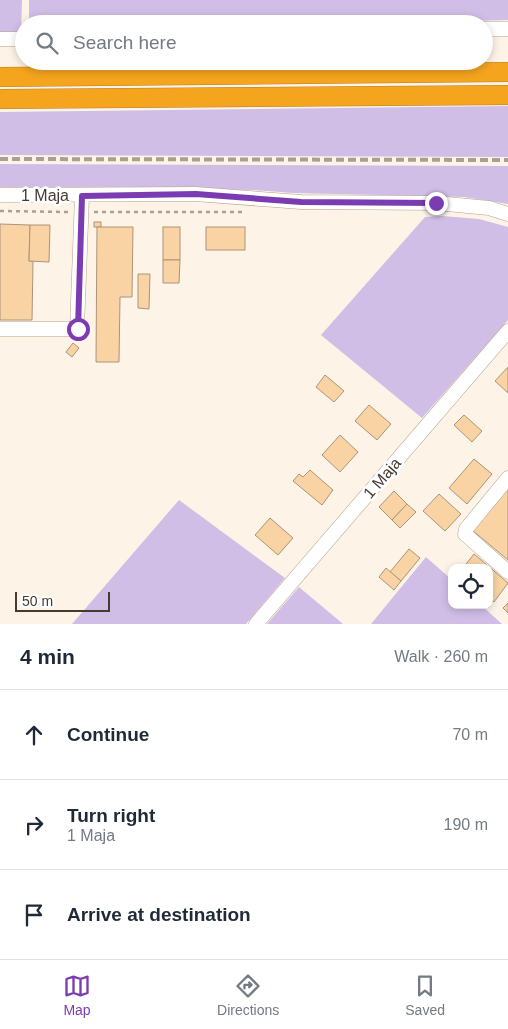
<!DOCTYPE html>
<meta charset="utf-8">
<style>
body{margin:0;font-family:Arial,sans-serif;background:#f2f2f3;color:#1f2937}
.controls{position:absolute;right:15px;bottom:15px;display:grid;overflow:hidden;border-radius:10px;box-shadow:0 2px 8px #0003}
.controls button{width:45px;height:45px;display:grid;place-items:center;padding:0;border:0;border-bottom:1px solid #e0e1e3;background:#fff;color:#1f2937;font:25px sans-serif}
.scale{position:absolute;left:15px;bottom:12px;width:95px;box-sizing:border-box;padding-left:5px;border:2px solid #453b30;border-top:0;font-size:14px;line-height:18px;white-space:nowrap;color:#453b30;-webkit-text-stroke:4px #fff;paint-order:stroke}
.stop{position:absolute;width:15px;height:15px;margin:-11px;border:4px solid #7c3cb1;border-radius:50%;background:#fff}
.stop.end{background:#7c3cb1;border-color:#fff;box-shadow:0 1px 5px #0008}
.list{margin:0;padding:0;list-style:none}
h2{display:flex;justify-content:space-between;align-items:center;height:65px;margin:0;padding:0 20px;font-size:21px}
h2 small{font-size:16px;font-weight:400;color:#747a83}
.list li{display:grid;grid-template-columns:32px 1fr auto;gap:15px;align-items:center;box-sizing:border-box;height:90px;padding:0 20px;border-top:1px solid #e0e1e3}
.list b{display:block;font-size:19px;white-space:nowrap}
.list p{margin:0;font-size:16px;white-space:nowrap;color:#747a83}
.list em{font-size:16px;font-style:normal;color:#747a83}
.icon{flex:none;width:28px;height:28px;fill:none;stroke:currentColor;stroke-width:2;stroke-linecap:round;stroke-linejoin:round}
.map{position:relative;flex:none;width:508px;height:624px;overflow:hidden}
.search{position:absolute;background:#fff;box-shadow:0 2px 8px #0003;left:15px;right:15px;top:15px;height:55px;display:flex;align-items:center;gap:12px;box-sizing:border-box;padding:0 18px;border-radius:28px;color:#747a83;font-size:19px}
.sheet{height:335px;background:#fff}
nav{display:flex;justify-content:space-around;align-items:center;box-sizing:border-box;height:70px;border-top:1px solid #e0e1e3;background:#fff;font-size:14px;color:#747a83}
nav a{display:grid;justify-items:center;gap:2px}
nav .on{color:#7c3cb1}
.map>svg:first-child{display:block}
.green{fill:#d1bee7}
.building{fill:#fad3a4;stroke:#aa9479}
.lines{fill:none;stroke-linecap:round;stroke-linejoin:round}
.minor-casing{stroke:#b8a186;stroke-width:15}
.highway-casing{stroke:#b77f24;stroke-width:20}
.path{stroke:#aaa094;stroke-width:2.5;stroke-dasharray:4 4;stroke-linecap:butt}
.minor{stroke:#fff;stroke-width:14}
.highway{stroke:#f5a41e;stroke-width:19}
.rail{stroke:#a99f93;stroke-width:4;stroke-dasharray:8 4;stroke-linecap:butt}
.route{stroke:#7c3cb1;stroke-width:6}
.labels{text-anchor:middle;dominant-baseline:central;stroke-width:5;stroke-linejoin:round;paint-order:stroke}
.street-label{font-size:16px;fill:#453b30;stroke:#fff}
</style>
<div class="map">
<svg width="508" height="624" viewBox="0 0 508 624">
<rect width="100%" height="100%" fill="#fdf3e7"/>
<!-- green -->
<g class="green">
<polygon points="0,0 22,0 21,32 0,32"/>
<polygon points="29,0 508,0 508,20 352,24 29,24"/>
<polygon points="508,106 508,157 0,155 0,112"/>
<polygon points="0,164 508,166 508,204 464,197 293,193 253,190 0,187"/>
<polygon points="442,216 479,219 508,227 508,320 422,418 321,335 425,217"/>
<polygon points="179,500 285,578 246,624 72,624"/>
<polygon points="426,557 452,580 452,605 481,605 502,624 371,624"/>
<polygon points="299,587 343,624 267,624"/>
</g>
<!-- building -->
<g class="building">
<rect x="94" y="222" width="7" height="5"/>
<polygon points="0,224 30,225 29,261 33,261 32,320 0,320"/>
<polygon points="30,225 50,225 49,262 29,261"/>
<polygon points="97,227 133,227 132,297 120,297 119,362 96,362"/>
<rect x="163" y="227" width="17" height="33"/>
<rect x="206" y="227" width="39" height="23"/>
<polygon points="163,260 180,260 179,283 163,283"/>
<polygon points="138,274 150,274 149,309 138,308"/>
<polygon points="73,343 79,348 72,357 66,352"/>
<polygon points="508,367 508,393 495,381"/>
<polygon points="325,375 344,391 334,402 316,387"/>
<polygon points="369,405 391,424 377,440 355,421"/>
<polygon points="464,415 482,431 472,442 454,425"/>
<polygon points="340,435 358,452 340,472 322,455"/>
<polygon points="474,459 492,474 467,504 449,488"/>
<polygon points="310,470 333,490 322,505 293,481 299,474 303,477"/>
<polygon points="508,488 508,560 472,530"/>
<polygon points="394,491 407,504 392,520 379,507"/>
<polygon points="439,494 461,514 445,531 423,511"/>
<polygon points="407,504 416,512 400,528 392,520"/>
<polygon points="270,518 293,538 278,555 255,535"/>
<polygon points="409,549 420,558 401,581 390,572"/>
<polygon points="474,554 508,583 494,602 489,598 489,568 463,568"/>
<polygon points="386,568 401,581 394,590 379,577"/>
<polygon points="508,603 508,613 503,608"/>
</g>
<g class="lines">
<!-- minor casing -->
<g class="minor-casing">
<g id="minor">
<polyline points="484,29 508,29"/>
<polyline points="0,39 24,39"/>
<polyline points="0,195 195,194 301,202 436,203 489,208 508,214"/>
<polyline points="0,329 77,329 82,196"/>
<polyline points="508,478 466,529 465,534 508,572"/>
<polyline points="256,624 508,331"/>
</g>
</g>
<!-- highway casing -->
<g class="highway-casing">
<g id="highway">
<polyline points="0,77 508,72"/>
<polyline points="0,99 508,95"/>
</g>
</g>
<!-- path -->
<g class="path">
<polyline points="0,211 68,212"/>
<polyline points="94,212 246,212"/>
</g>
<!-- minor -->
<use href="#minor" class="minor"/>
<!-- highway -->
<use href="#highway" class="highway"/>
<!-- rail -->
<polyline class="rail" points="0,159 508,160"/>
</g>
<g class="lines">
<!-- route -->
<polyline class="route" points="78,329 82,196 196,194 301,202 436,203"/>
</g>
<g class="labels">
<!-- street labels -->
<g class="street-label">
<text x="45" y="195">1 Maja</text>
<text transform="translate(382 478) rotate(-49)">1 Maja</text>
</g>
</g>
</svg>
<div class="controls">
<button><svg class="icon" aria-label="locate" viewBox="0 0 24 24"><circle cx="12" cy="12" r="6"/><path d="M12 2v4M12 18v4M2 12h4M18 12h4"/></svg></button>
</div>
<div class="scale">50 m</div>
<div class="stop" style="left:78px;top:329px"></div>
<div class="stop end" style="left:436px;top:203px"></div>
<div class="search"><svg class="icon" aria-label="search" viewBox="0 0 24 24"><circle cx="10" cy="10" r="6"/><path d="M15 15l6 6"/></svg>Search here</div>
</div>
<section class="sheet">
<h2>4 min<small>Walk · 260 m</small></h2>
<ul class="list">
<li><svg class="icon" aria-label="ahead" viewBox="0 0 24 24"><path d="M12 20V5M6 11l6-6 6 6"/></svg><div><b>Continue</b></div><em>70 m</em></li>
<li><svg class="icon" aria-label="right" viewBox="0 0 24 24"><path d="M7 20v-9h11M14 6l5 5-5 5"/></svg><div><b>Turn right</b><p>1 Maja</p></div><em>190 m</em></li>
<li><svg class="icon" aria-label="arrive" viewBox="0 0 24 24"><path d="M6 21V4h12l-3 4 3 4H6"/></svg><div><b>Arrive at destination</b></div></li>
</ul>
</section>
<nav>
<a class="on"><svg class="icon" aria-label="map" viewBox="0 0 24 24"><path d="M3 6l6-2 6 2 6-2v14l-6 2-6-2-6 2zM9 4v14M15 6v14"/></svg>Map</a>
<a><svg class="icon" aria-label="directions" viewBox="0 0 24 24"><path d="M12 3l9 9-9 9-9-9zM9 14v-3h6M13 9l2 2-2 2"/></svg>Directions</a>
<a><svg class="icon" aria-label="saved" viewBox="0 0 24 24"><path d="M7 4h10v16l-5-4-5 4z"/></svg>Saved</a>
</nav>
